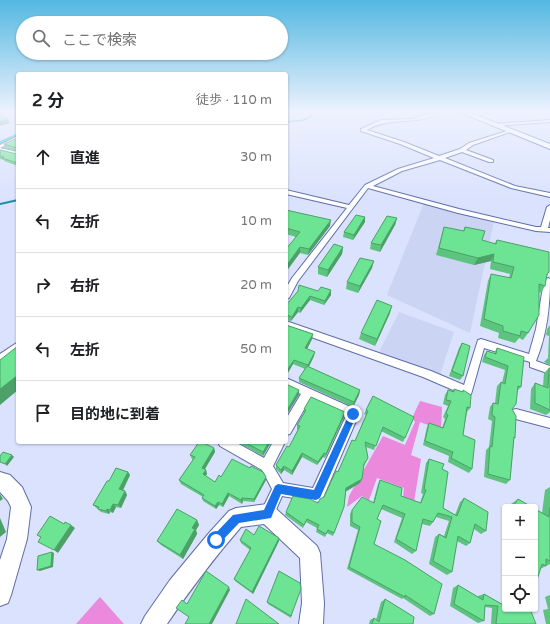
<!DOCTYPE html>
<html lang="ja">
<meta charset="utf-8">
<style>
body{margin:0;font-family:"Varela Round","Noto Sans JP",sans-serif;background:#f6f6f6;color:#202124}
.controls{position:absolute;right:12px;bottom:12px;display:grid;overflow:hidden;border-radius:4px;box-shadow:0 1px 3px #0004}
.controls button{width:36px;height:36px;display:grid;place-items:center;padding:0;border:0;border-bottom:1px solid #e0e0e0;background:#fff;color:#202124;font:20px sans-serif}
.stop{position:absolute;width:12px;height:12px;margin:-9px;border:3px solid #1a73e8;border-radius:50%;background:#fff}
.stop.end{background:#1a73e8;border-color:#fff;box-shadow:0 1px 4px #0008}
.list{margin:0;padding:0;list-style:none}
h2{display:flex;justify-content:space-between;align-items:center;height:52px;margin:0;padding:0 16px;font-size:17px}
h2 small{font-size:13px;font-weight:400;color:#757577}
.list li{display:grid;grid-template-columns:26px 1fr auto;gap:12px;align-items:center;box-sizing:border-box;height:64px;padding:0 16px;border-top:1px solid #e0e0e0}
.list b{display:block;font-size:15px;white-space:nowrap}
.list em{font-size:13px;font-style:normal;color:#757577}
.icon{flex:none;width:22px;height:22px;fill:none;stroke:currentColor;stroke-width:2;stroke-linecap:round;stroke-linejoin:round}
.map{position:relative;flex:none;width:550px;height:624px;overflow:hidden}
.search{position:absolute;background:#fff;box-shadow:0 1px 3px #0004;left:16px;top:16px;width:272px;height:44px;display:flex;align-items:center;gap:10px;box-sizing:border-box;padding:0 14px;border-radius:22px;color:#757577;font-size:15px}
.panel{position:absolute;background:#fff;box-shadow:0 1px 3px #0004;left:16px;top:72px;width:272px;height:372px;border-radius:4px}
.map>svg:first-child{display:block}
.built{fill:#cbd4f2}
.forest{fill:#eb89dd}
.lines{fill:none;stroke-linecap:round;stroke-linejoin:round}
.stream-far1{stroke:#1990aa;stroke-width:1.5}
.stream{stroke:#1990aa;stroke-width:2}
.river{fill:#15bdd7;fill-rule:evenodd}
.street-casing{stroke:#5e6da9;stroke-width:2}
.secondary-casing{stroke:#5e6da9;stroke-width:2}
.street{fill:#fff;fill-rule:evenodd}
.secondary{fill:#fff;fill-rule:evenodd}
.wall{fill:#5dc47f}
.shaded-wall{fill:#4ca068}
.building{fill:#6ce494;stroke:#4ca068}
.route{fill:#1a73e8}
</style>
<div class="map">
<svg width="550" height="624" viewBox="0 0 550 624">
<rect width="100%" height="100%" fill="#dae2fd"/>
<!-- built -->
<g class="built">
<polygon points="424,203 494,221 470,333 387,295"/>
<polygon points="399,312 454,332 440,375 379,352"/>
</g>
<!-- forest -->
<g class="forest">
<polygon points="420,401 442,407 441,430 420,422 411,455 421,459 414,502 403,498 404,488 377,478 369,500 362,496 347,507 349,496 383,436 405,445 415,422 412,418"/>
<polygon points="100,597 124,624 76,624"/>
</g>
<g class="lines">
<!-- stream-far1 -->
<polyline class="stream-far1" points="286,122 304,120 312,116 310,113"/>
<!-- stream -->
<polyline class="stream" points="0,204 18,200"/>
<!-- river -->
<polygon class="river" points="18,133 18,139 0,147 0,141"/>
<!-- street casing -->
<g class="street-casing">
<g id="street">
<path d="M432,113H439C417,126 389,116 367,130L404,142L439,156L460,149L469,143L510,130V132L473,145L466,150L493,160V162H489L462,152L445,158L515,186L550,193V197L511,188L440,160L402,171L373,186L459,209L536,227H541L547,207L550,205V220L548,228H550V232L536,231L458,213L368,188L298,281L289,298L286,299V288L292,278L347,208L286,194V190L349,205L365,185L398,169L434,158L400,144L361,131V129L381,120L412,119Z"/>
<polygon points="479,113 486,113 474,117 472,116"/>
<polygon points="550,120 550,122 496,126 494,125 496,124"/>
<polygon points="18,136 18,140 0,148 18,152 18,156 0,152 0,145"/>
<path d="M548,278L550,279C550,306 547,335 536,361L550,366V374L530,367V362L484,348L472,391L471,394L467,396L423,377L286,328V321L431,371L464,385L478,340L481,339L529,354L536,329L544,281Z"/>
<polygon points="18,342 18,351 0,364 0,354"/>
<polygon points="286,378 357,410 359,414 322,500 317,502 282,496 272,519 267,521 262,519 260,514 272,489 262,470 220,446 218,442 235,442 264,458 273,442 285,442 273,466 283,483 313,488 346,416 310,399 290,434 286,435 286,419 301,394 286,387"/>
<polygon points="516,409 550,418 550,428 512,418 510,414 512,410"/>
</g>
</g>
<!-- secondary casing -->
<g class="secondary-casing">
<g id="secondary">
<polygon points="462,113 471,113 550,144 550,149"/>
<polygon points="0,472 10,475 22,487 31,507 27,539 11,595 8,603 0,606 0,560 7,539 11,507 8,501 0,492"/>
<path d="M267,504L274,507L317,546L320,553L324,603L323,624H299L302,603L300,558L264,524L241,527C214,558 190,590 167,624H141L145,616L170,580L209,533L229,511L236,508Z"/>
</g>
</g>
<!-- street -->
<use href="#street" class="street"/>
<!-- secondary -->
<use href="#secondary" class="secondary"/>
</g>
<!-- wall -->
<g class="wall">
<polygon points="18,139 18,166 4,161 4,160 0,159 0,150 17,154 17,151 5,148 4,144"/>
<polygon points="286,210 330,226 308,255 300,253 296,237 286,234"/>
<polygon points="365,217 365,222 353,240 343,237 344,232"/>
<polygon points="397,218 395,225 380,252 370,249 371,243"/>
<polygon points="444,227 463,231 465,227 482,240 494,244 497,240 549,272 547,275 545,286 541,293 539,292 528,333 523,340 519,338 515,343 498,338 499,333 480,326 488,281 491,274 509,278 510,274 490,269 491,261 474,265 436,255"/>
<polygon points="343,247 342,254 327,277 318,274 318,267"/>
<polygon points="372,268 358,293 346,289 347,282"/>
<polygon points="318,291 331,295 324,305 310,300 300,313 298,312 291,321 286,320 286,305"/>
<polygon points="390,313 375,346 359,339 361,333"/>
<polygon points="286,325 313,334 312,339 307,349 314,356 309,367 360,390 359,395 353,407 299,382 299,378 305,369 293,364 286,376"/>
<polygon points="550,325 550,365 544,362 548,358 549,336 546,335 547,329"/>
<polygon points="462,343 463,376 460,380 449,376 459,348"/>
<polygon points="497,348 521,387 518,390 512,409 515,438 514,439 510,480 506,484 484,477 486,450 489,447 492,421 488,419 490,407 493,403 495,403 497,386 501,382 502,383 505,370 482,362 484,355 487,351 494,353"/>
<polygon points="549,368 550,368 550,412 546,415 530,409 531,389 535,383 543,386 544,373"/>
<polygon points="454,389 462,392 463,390 470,408 467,412 463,435 472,469 469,473 448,462 449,456 423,445 427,427 429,423 442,428 445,419 443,417 448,406 443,404 445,395 448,390 452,392"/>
<polygon points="373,396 405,438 403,442 381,431 374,450 366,447 368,458 364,466 360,483 346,491 344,507 333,536 327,533 325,537 316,532 317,528 306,522 303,528 285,515 286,512 318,503 324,497 355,441 366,415 364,414"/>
<polygon points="304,409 345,412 344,417 325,458 323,457 317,465 302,457 292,475 284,470 281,474 276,469 276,465 289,447 298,430 297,429 297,425 304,413"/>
<polygon points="237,442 271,442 263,456"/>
<polygon points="214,448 215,452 205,469 206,470 207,474 205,476 215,482 221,477 266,480 254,502 243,501 242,504 229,496 223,507 219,505 216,509 203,501 202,498 203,497 181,484 179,480 193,460 192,459 190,455"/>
<polygon points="429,459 442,469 443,508 455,515 460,502 464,498 486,531 481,534 474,529 470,543 466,546 457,541 452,572 447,575 429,564 435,537 439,534 444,536 449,521 436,517 433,522 430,526 422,524 416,551 412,554 394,542 402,518 381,509 377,519 374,544 434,614 430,616 403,598 402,599 347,569 358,530 350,526 350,514 352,510 373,503 378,484 380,480 401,496 420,503 423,494 421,493 426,463"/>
<polygon points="128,472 130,475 123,491 125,491 127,495 121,508 116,507 113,513 110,512 109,514 101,512 93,505 109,481"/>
<polygon points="550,487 550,564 540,569 535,584 535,509 542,513 545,490"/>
<polygon points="518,499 532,507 509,507 511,504"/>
<polygon points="505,514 505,521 502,519"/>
<polygon points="197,520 199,525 196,530 197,534 183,559 161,545 157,541"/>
<polygon points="254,535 279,538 279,541 253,594 235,581 234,579 250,550 241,543 240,540"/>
<polygon points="300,583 291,618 268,604 267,602"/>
<polygon points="458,585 478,597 478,596 484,594 504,605 504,602 505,602 505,609 536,624 491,624 492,608 485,607 484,621 478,623 450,606 453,588"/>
<polygon points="550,595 550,624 546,624 543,610 548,609 545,597"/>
<polygon points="385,599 413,624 369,624 370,620 374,618 376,620 381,602"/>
</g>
<!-- shaded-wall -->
<g class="shaded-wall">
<polygon points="8,119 10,123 0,126 0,122"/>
<polygon points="365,217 365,222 353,240 354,235"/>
<polygon points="397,218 395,225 380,252 381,245"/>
<polygon points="331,220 330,226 308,255 309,249"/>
<polygon points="300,247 300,253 286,272 286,266"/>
<polygon points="343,247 342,254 327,277 328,270"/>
<polygon points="494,254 491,261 474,265 478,258"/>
<polygon points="374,261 372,268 358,293 360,286"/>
<polygon points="331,290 331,295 324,305 325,301"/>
<polygon points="310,296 310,300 300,313 301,308"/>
<polygon points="392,306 390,313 375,346 377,339"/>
<polygon points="298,307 298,312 291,321 292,317"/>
<polygon points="313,334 312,339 305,353 305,348"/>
<polygon points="315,352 314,356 307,370 308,365"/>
<polygon points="294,360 293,364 286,376 286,372"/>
<polygon points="18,375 18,390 0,405 0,389"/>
<polygon points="299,390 299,395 286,416 286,412"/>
<polygon points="360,390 359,395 353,407 354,402"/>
<polygon points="345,412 344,417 325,458 326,454"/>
<polygon points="269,442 271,442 263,456 263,452"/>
<polygon points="214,448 215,452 203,472 202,468"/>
<polygon points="302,453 302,457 292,475 292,471"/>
<polygon points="324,453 323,457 317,465 318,462"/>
<polygon points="12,455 14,457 7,466 5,464"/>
<polygon points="284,466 284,470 281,474 281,470"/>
<polygon points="206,470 207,474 204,478 203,474"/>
<polygon points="128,472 130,475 121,493 119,489"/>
<polygon points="266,477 266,480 254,502 254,499"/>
<polygon points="362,479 360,483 345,492 346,488"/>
<polygon points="125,491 127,495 121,508 118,505"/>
<polygon points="228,493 229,496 223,507 222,504"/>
<polygon points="0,494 3,499 0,501"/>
<polygon points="242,498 243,501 242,504 241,500"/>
<polygon points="218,502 219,505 216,509 215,506"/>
<polygon points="113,504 116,507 113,513 110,510"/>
<polygon points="107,509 110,512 109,514 106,511"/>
<polygon points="0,518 6,532 0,537"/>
<polygon points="197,520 199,525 196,530 197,534 183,559 180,555 192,528"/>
<polygon points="71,525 75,528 58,553 54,550"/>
<polygon points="279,538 279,541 253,594 252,592"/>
<polygon points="52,552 54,553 53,567 40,571 37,570"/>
<polygon points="229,587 230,590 212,624 209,624"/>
</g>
<!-- building -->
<g class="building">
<polygon points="0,114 8,119 0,122"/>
<polygon points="15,139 18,139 18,163 2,158 4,157 0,156 0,150 17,154 17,148 4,144"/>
<polygon points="286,210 331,220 309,249 300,247 286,266 286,249 300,232 286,228"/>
<polygon points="356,215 365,217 354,235 344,232"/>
<polygon points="387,216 397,218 381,245 371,243"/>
<polygon points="444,227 464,231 465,227 485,231 482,240 496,244 497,240 549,252 549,272 547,274 545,286 539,284 539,315 528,333 521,331 520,336 503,331 503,326 484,319 491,274 511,278 514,267 493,262 494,254 478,258 439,248"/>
<polygon points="334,244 343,247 328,270 318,267"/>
<polygon points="360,258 374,261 360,286 347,282"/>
<polygon points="299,285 318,291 321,287 331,290 325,301 310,296 301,308 298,307 292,317 287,315 286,315 286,311 288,308 286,307 286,305 298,291"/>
<polygon points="377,300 392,306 377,339 361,333"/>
<polygon points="286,325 313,334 305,348 315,352 308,365 294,360 286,372"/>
<polygon points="462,343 470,346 463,376 452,371"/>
<polygon points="18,346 18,375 0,389 0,360"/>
<polygon points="497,348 524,357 521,387 518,386 516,404 512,409 516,416 515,438 514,437 510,480 488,474 490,446 492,447 495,417 492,415 493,403 498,404 501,382 505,384 508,366 485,357 487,351 496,354"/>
<polygon points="307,366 360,390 354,402 299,378"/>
<polygon points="549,368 550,368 550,410 535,403 535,383 548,388"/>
<polygon points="286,384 299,390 286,412"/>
<polygon points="454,389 463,392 463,390 471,395 470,408 467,407 463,435 475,440 472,469 451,458 453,452 425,441 429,423 443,428 448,415 446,413 451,401 446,400 448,390 454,392"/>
<polygon points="373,396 414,417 405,438 383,427 376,446 365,442 368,458 364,464 362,479 346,488 344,507 334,533 328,530 326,534 317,529 319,525 307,519 304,525 286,512 293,496 310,499 318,503 320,499 324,497 335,473 336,471 338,472 352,440 355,441 368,411 366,410"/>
<polygon points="311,397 345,412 326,454 324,453 318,462 302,453 292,471 284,466 281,470 276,465 287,446 289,447 300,426 297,425 306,410 304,409"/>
<polygon points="199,442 202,442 214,448 202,468 206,470 203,474 215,482 219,475 221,477 232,459 250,468 251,466 263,472 266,477 254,499 242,498 241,500 228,493 222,504 218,502 215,506 202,498 204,495 179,480 195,457 190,455"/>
<polygon points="244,442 269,442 263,452"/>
<polygon points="3,452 12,455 5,464 0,462 0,456"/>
<polygon points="429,459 444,464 442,469 448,472 443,508 457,516 464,498 488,512 486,531 475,524 470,543 458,536 452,572 433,561 439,534 446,538 452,517 438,513 433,522 423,519 416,551 396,539 405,514 383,505 377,519 381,521 374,544 405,560 442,584 434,614 405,595 405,597 349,567 360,527 352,522 352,510 362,497 374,503 380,480 402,488 401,496 421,503 426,490 424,489"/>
<polygon points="116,468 128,472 119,489 125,491 118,505 113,504 110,510 107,509 106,511 98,509 99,507 93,505 107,481 109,481"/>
<polygon points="518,499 532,507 513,507"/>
<polygon points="550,507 550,561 546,559 546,566 542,564 536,583 535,583 535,509 549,517"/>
<polygon points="177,509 197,520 192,528 195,529 180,555 157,541"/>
<polygon points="50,516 64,524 65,522 71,525 54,550 38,542 41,537 37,535"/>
<polygon points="259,526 279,538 252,592 234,579 251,548 240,540 246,529 254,535"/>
<polygon points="52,552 51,566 37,570 38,556"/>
<polygon points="206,571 229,587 209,624 185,624 189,617 176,608 182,600 187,604"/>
<polygon points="279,571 300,583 301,589 291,616 267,602"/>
<polygon points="458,585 483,600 484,594 505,606 505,609 530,609 536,624 496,624 498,606 485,605 484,621 454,604"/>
<polygon points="246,599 279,624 236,624"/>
<polygon points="385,599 414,617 413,624 372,624 374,618 379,622"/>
</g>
<!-- sky -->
<linearGradient id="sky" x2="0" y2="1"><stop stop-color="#53b8e1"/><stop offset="0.56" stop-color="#eef2fe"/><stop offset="1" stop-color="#eef2fe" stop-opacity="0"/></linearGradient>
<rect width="550" height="200" fill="url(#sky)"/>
<!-- route -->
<polygon class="route" points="353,410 357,414 320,498 316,500 281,494 271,518 239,523 219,544 216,545 212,544 210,540 212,537 233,515 264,510 275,486 278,484 314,490 350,412"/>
</svg>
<div class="controls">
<button>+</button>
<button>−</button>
<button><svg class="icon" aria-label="locate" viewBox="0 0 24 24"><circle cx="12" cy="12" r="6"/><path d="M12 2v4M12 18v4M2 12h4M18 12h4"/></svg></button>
</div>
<div class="stop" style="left:216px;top:540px"></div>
<div class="stop end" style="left:353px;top:414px"></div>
<div class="search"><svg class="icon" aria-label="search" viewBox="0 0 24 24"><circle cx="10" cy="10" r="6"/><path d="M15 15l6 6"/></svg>ここで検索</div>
<section class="panel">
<h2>2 分<small>徒歩 · 110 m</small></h2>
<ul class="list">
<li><svg class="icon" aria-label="ahead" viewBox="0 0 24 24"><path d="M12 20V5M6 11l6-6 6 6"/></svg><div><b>直進</b></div><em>30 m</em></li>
<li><svg class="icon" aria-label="left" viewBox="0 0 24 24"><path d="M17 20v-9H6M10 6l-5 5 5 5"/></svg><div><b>左折</b></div><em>10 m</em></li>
<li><svg class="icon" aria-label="right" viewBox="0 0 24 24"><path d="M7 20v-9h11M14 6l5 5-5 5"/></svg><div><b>右折</b></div><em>20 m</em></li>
<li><svg class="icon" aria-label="left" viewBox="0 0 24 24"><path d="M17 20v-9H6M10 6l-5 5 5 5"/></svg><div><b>左折</b></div><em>50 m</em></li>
<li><svg class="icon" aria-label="arrive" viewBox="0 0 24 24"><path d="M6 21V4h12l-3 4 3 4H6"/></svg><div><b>目的地に到着</b></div></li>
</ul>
</section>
</div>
